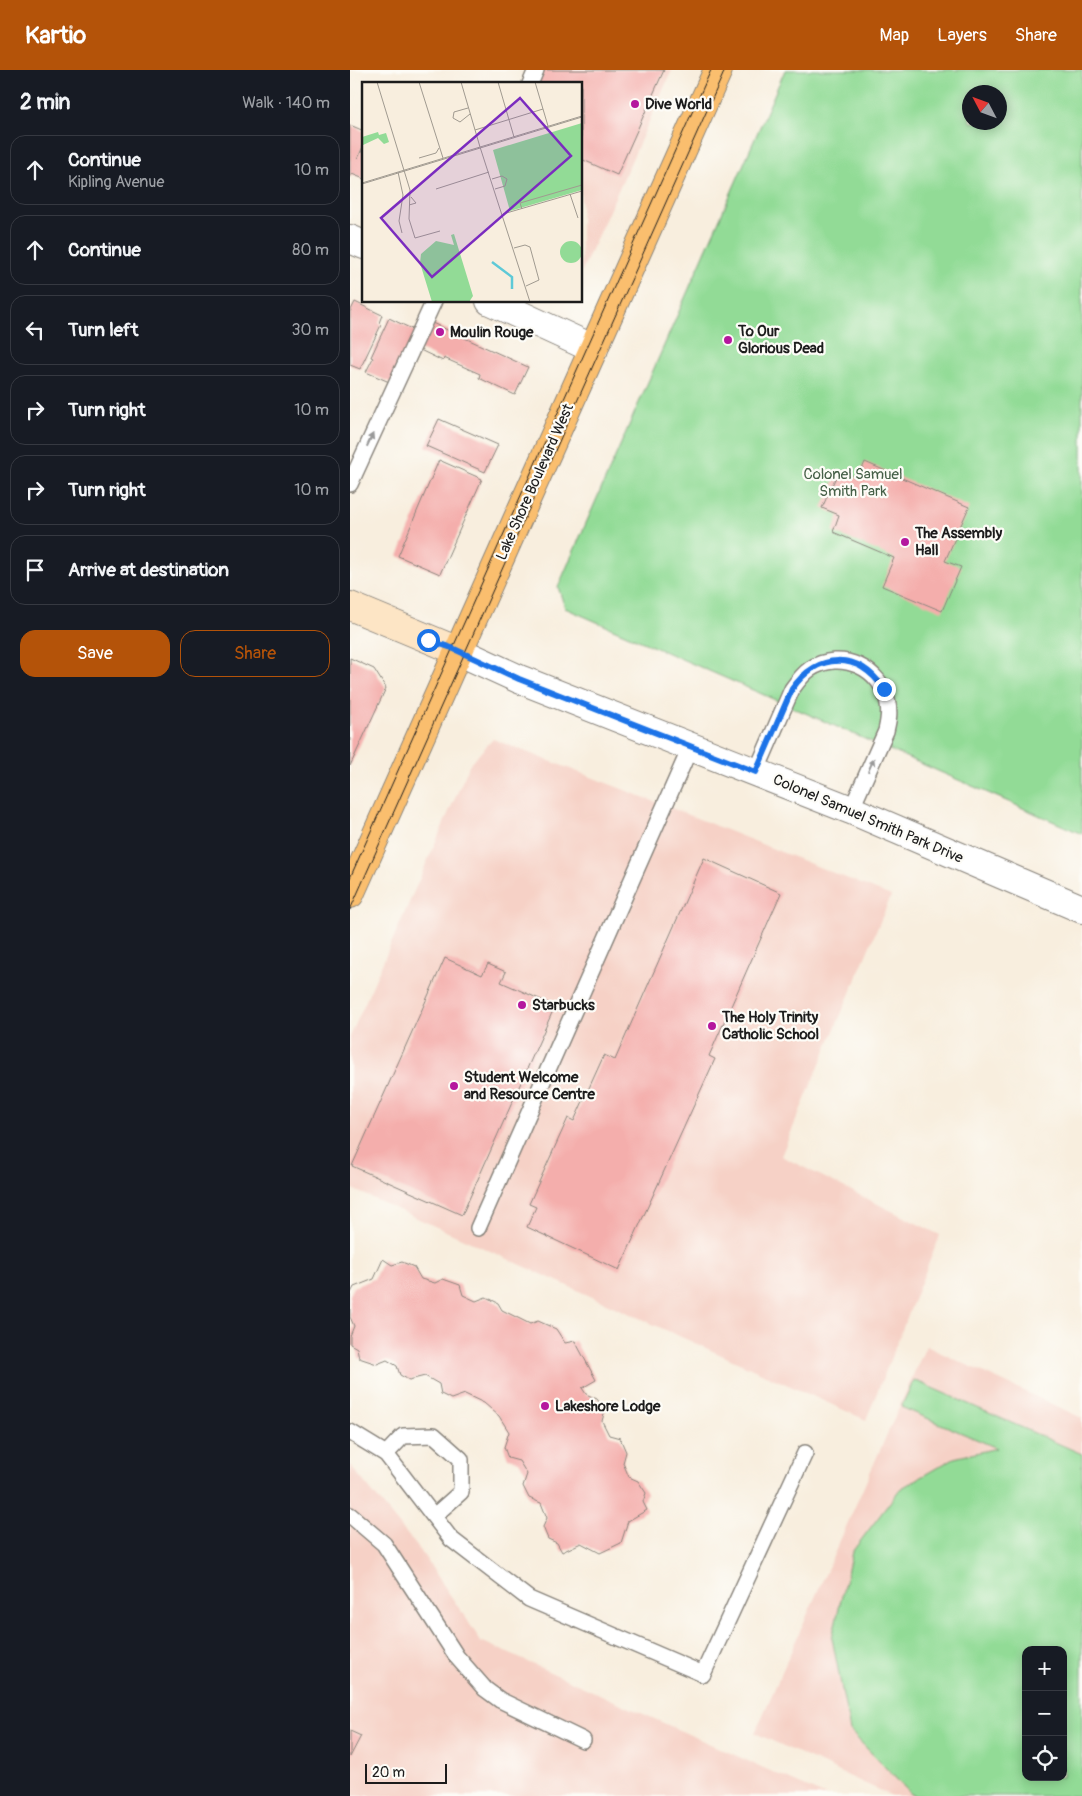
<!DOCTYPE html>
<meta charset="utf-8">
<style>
body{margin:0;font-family:Pangolin,sans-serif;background:#20242c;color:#f1f3f6}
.controls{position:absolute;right:15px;bottom:15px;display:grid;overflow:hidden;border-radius:10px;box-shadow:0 2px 12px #0003}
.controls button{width:45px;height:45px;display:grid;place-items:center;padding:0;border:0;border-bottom:1px solid #363941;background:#171b24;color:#f1f3f6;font:25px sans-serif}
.compass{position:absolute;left:612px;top:15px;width:45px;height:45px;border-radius:50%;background:#171b24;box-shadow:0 2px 12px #0003;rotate:311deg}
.scale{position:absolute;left:15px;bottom:12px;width:82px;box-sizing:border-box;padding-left:5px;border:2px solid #1c1c1c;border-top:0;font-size:14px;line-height:18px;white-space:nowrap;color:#1c1c1c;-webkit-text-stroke:4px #fdfcf7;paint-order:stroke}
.stop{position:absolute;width:15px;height:15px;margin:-11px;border:4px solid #1a73e8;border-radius:50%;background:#fff}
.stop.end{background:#1a73e8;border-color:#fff;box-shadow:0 1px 5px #0008}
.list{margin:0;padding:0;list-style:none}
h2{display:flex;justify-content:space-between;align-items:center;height:65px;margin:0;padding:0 20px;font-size:21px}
h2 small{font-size:16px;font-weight:400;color:#9ea1a6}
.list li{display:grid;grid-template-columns:32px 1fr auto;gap:15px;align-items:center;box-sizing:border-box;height:70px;margin:0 10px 10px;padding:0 10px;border:1px solid #363941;border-radius:15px}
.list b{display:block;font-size:19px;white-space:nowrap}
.list p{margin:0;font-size:16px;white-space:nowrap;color:#9ea1a6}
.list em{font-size:16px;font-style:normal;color:#9ea1a6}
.actions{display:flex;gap:10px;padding:15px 20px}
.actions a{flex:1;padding:11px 0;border:1px solid #b45309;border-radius:15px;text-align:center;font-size:18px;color:#b45309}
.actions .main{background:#b45309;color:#fff}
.icon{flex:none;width:28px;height:28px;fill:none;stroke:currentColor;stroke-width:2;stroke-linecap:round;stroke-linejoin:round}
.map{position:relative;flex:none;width:732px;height:1726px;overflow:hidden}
header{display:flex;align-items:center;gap:30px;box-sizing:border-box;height:70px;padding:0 25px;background:#b45309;color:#fff}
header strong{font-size:24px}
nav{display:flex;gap:28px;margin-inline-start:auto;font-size:18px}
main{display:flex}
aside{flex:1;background:#171b24}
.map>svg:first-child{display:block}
.built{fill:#f6d1c6;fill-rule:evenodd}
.green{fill:#92db96;stroke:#577c59;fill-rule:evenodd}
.building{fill:#f4aeac}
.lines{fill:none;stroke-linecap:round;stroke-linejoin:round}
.service-casing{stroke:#8a857d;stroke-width:18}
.minor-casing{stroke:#8a857d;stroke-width:30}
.secondary-casing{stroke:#8a857d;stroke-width:30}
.primary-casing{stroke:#8a857d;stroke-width:30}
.service{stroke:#fff;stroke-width:15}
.minor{stroke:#fff;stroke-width:28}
.secondary{stroke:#fde5c5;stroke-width:28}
.primary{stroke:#fabe6e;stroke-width:28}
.tram{stroke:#1c1c1c;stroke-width:1}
.oneway{fill:#999}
.route{stroke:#1a73e8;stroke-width:6}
.poi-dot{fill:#b5179e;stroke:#fdfcf7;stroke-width:2}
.labels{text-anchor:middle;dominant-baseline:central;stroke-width:4.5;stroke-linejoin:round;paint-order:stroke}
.poi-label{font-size:15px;font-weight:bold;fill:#1c1c1c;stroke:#fdfcf7;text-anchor:start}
.park-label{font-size:15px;fill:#455f47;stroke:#fdfcf7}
.street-label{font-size:15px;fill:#1c1c1c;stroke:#fdfcf7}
.inset-river{fill:none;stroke:#5ec9d7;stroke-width:2.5}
.inset-road{fill:none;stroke:#a09a90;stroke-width:1}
.view{fill:#7b2cbf;fill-opacity:0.15;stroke:#7b2cbf;stroke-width:2.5}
.inset-edge{fill:none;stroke:#1c1c1c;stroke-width:2.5}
</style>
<header>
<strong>Kartio</strong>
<nav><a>Map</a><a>Layers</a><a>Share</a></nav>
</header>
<main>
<aside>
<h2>2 min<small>Walk · 140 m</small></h2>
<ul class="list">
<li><svg class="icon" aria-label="ahead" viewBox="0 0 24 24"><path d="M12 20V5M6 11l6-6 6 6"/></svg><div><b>Continue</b><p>Kipling Avenue</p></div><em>10 m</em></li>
<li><svg class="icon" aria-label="ahead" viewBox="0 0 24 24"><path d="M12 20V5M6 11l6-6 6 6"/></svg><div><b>Continue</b></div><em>80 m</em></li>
<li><svg class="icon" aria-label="left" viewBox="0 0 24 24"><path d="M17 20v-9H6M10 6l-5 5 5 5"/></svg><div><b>Turn left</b></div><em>30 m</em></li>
<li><svg class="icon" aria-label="right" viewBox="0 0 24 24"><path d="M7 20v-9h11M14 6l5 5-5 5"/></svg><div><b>Turn right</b></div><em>10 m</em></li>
<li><svg class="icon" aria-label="right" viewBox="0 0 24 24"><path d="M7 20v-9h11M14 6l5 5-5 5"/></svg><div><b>Turn right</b></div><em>10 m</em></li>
<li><svg class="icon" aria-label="arrive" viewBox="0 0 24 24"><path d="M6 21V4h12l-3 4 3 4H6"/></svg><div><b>Arrive at destination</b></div></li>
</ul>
<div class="actions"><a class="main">Save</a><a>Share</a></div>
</aside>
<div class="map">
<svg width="732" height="1726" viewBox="0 0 732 1726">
<rect width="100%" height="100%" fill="#fdfcf7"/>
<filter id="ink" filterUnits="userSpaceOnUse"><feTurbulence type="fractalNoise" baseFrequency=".02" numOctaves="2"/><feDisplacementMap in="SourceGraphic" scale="10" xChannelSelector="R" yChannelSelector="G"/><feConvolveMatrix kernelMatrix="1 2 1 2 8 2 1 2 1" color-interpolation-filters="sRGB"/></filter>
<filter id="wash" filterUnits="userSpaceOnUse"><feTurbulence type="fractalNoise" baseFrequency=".0096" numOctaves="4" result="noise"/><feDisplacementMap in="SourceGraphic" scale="20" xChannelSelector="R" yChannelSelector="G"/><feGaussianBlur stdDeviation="1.12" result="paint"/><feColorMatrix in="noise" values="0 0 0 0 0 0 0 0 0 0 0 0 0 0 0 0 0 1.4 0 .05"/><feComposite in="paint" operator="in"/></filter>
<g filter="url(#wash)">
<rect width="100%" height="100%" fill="#f8eede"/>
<!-- built -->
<g class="built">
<polygon points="186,0 322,0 231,203 231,14"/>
<polygon points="143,669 334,743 541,826 431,1086 590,1165 516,1350 0,1118 0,967 120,694"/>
<path d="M576,1276L732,1348V1726H542L405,1663ZM676,1580H713V1707H676Z"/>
<polygon points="0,1395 70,1480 131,1571 476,1726 0,1726"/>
</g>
<!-- green -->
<g class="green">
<path d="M435,0H732V764L215,538L208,517ZM620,22H650V52H620Z"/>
<path d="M564,1310L732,1384V1726H566L561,1724L500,1661L482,1568L502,1482L550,1419L604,1388L647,1378L551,1337ZM676,1580H713V1707H676Z"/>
</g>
<g id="blocks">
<!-- building -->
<g class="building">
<polygon points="193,0 314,0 267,105 231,89 231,14 187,14"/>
<polygon points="0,55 14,61 14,74 8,88 14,77 14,109 2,104 0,108"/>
<polygon points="5,232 32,245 29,253 31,255 10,299 0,295 0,242"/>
<polygon points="39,248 68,262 44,314 16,302 23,288 21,287"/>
<polygon points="80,252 178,297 165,325 129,308 130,304 94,288 93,291 68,279"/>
<polygon points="89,349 148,375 135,402 76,376"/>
<polygon points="89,390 132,409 90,504 48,486"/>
<polygon points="515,392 619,437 595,491 611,497 592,541 532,516 544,488 483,462 489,445 472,438 489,400 508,408"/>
<polygon points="0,588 24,599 36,618 0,696"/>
<polygon points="354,788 431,823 359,986 365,989 269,1200 177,1157 186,1137 179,1134 218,1048 224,1051 254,985 265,990"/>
<polygon points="95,888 132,905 138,894 156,902 151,912 205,936 112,1145 2,1096"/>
<polygon points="33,1189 42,1195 52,1192 64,1197 71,1209 85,1213 93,1209 110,1215 113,1225 126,1231 136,1227 148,1233 152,1240 180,1254 188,1251 206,1259 215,1273 225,1271 246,1310 232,1318 236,1324 247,1329 255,1340 252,1351 259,1365 270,1368 276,1382 273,1393 279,1407 288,1411 296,1423 293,1432 297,1440 278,1451 271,1473 250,1483 231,1473 212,1482 207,1473 198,1469 193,1457 197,1448 191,1433 179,1428 173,1416 177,1404 169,1391 158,1388 154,1377 159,1362 149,1346 134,1333 115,1324 101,1329 91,1324 89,1314 75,1306 59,1310 50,1305 47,1296 37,1290 27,1294 9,1288 7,1278 0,1274 0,1266 4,1256 0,1247 0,1225 4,1217 24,1209"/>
<polygon points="0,1661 11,1666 0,1687"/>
</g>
</g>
</g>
<g filter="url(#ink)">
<use href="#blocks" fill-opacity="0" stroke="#8a857d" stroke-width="1"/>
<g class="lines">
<!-- service casing -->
<g class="service-casing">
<g id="service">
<polyline points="180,14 186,0"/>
<polyline points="0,414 84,231"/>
<path d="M406,702L442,619C447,612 453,604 460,599C490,579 533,598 538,634C540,644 538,652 536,661L501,740"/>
<polyline points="128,1158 341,676"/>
<polyline points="0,1362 36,1384 101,1469 179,1529 353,1604 455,1383"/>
<polyline points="36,1384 53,1366 84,1365 111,1389 111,1422 84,1446"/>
<polyline points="0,1445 34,1474 107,1587 135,1619 150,1630 233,1670"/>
</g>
</g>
<!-- minor casing -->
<g class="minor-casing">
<g id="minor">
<polyline points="0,169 14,175"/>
<polyline points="140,231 244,279"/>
<polyline points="108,581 169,609 501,740 732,839"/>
</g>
</g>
<!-- secondary casing -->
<g class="secondary-casing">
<polyline id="secondary" points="0,536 108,581"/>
</g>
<!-- primary casing -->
<g class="primary-casing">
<polyline id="primary" points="0,824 368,0"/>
</g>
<!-- service -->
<use href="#service" class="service"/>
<!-- minor -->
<use href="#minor" class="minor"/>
<!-- secondary -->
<use href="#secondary" class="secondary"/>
<!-- primary -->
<use href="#primary" class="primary"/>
<!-- tram -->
<g class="tram">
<polyline points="0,808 361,0"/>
<polyline points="0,840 375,0"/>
</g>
</g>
<!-- one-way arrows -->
<defs><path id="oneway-solid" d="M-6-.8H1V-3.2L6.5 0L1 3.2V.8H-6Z" transform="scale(1.25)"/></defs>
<g class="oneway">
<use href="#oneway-solid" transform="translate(20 370) rotate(-65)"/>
<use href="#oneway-solid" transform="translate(521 695) rotate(-66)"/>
</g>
</g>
<g class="lines" filter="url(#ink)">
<!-- route -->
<path class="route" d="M78,570L102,578L169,609L406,702L442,619C468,582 508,581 534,619"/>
</g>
<!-- markers -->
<g class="poi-dot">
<circle cx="285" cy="34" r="5"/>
<circle cx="90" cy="262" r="5"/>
<circle cx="378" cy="270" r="5"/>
<circle cx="555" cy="472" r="5"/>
<circle cx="172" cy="935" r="5"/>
<circle cx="362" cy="956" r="5"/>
<circle cx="104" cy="1016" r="5"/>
<circle cx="195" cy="1336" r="5"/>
</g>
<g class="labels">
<!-- poi labels -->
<g class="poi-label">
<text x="295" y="34">Dive World</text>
<text x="388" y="261">To Our<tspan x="388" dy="17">Glorious Dead</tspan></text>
<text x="100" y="262">Moulin Rouge</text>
<text x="565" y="463">The Assembly<tspan x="565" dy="17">Hall</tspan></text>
<text x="182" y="935">Starbucks</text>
<text x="372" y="947">The Holy Trinity<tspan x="372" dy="17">Catholic School</tspan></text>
<text x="114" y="1007">Student Welcome<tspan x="114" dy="17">and Resource Centre</tspan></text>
<text x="205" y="1336">Lakeshore Lodge</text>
</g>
<!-- park labels -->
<g class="park-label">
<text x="503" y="404">Colonel Samuel<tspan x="503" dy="17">Smith Park</tspan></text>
</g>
<!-- street labels -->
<g class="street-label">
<text transform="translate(185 412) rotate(-66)">Lake Shore Boulevard West</text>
<text transform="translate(518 749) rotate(23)">Colonel Samuel Smith Park Drive</text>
</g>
</g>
<!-- overview -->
<g transform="translate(12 12)">
<rect width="220" height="220" fill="#f8eede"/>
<path d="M220,41V108L148,129L131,68ZM16,50L17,53L24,51L27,60L22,62L16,56L1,63L0,55ZM92,152L111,214L107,220H70L58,181L59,172L74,159L92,163L89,153ZM198 170a11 11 0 1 1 22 0a11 11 0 1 1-22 0Z" fill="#92db96"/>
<path class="inset-river" d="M130,180L150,195V207"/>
<path class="inset-road" d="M15,0L48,108L47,137L53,156L78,149M57,0L81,76M99,0L118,65M136,0L152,55M173,0L186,44M106,26L92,30L91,36L98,40L108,32M113,48L181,27M118,65L168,220M57,76L74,71L77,66M36,90L41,113L37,139L40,151M130,97L140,94L145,97L143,104L133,107M0,101L220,34M0,102L220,35M74,107L127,90M208,112L216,136M47,123L54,121L49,115M160,127L158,121L220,103M141,132L220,109M152,166L163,163L168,165L177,198L164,204"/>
<path class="view" d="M158,16L209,74L70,195L19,136Z"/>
<rect width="220" height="220" class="inset-edge"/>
</g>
</svg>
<div class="controls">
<button>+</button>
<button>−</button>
<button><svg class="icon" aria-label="locate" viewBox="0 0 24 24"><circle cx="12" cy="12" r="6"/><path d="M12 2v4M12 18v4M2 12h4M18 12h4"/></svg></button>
</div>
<svg class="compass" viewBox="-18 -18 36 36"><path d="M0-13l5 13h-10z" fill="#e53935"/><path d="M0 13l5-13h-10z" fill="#9ea1a6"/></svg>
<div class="scale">20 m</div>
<div class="stop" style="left:78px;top:570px"></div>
<div class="stop end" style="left:534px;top:619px"></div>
</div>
</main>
